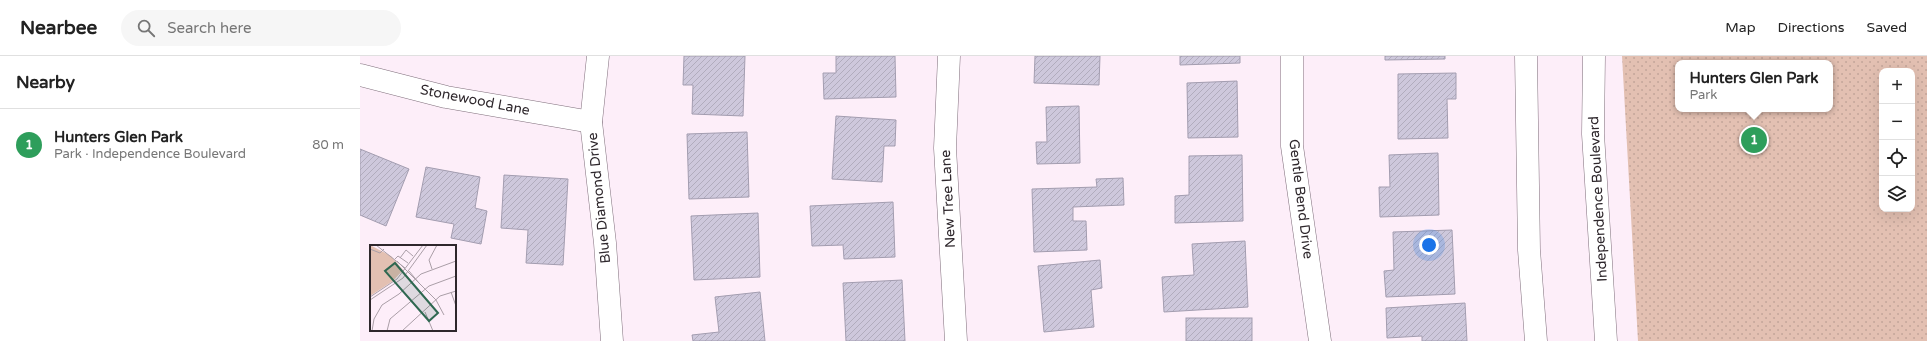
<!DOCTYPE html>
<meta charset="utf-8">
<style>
body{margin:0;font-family:"Varela Round",sans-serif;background:#f6f6f6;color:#222}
.controls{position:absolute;right:12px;top:12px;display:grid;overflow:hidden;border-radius:8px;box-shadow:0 4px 16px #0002}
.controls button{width:36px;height:36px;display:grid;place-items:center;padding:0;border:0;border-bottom:1px solid #e0e0e0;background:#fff;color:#222;font:20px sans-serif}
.you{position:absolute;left:1069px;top:189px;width:14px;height:14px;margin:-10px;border:3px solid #fff;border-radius:50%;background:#1a73e8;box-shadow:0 0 0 6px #1a73e833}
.badge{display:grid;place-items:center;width:26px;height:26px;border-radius:50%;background:#2563eb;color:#fff;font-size:13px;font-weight:700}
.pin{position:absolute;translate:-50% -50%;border:2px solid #fff;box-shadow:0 1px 4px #0006}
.popup{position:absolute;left:1315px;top:4px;width:158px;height:52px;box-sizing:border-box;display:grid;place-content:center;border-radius:8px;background:#fff;filter:drop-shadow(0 1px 3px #0005);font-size:13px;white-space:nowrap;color:#767676}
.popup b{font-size:15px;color:#222}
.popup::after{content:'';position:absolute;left:50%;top:100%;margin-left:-8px;border:8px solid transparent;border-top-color:#fff}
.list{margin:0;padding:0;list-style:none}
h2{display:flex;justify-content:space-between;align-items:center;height:52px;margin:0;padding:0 16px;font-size:17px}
h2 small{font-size:13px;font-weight:400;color:#767676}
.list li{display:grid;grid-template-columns:26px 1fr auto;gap:12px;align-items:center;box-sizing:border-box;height:72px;padding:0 16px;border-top:1px solid #e0e0e0}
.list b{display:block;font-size:15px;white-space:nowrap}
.list p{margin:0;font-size:13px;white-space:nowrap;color:#767676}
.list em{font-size:13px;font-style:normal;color:#767676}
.icon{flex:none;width:22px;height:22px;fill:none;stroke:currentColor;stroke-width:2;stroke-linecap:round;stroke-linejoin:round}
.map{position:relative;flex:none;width:1567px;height:285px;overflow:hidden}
header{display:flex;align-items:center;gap:24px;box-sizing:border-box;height:56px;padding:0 20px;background:#fff;border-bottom:1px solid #e0e0e0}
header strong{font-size:19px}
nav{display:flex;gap:22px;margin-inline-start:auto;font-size:14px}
.search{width:280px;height:36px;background:#f6f6f6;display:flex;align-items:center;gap:10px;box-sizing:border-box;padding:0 14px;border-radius:22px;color:#767676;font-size:15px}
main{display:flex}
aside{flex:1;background:#fff}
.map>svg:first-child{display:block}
.grass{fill:url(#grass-dots);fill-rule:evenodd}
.building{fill:url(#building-hatch);stroke:#a39db0}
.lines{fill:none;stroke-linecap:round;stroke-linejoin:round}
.minor-casing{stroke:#7f6e7b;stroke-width:23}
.major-casing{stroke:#7f6e7b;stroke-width:23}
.minor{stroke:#fff;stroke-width:22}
.major{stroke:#fff;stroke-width:22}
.labels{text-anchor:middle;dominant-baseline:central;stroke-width:3;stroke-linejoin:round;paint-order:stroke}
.street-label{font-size:14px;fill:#2e272c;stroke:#fff}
.inset-road{fill:none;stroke:#aa9ea7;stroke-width:1}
.view{fill:#2f6851;fill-opacity:0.15;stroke:#2f6851;stroke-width:2}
.inset-edge{fill:none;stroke:#2e272c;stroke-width:2}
</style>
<header>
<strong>Nearbee</strong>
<div class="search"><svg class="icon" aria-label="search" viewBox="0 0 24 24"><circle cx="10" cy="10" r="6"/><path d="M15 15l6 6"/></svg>Search here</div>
<nav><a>Map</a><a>Directions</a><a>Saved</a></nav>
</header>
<main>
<aside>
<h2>Nearby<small></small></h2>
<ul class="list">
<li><span class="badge" style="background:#2e9e5b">1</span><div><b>Hunters Glen Park</b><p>Park · Independence Boulevard</p></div><em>80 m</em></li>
</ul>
</aside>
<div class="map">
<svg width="1567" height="285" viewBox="0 0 1567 285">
<defs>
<pattern id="grass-dots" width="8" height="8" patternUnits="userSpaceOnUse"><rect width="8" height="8" fill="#e3c0b2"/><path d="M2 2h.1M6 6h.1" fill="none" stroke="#c3a599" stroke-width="1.8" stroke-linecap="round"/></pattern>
<pattern id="building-hatch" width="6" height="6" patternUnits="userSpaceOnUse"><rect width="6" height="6" fill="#cec8dc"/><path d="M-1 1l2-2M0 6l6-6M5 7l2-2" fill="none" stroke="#b1acbd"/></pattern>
</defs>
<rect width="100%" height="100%" fill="#fdeef9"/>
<!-- grass -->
<path class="grass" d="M1262,0H1567V285H1278ZM1318,7H1470V53H1318ZM1522,15H1552V153H1522Z"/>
<!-- building -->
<g class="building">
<polygon points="324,0 385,0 383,60 332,58 333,29 323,29"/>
<polygon points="476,0 535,0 536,41 464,43 463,17 476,17"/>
<polygon points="675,0 740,0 739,29 674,27"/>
<polygon points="820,0 880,0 880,7 820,9"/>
<polygon points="1025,0 1085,0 1085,3 1025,4"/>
<polygon points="1096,17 1096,43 1087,43 1088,82 1038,83 1038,18"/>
<polygon points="877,25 878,81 828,82 827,27"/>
<polygon points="719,50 720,107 677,108 676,86 687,86 686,51"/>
<polygon points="476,60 536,64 535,90 524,90 522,126 472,123"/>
<polygon points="387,76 389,141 329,143 327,78"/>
<polygon points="0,93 49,113 26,170 0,159"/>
<polygon points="1078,97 1079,159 1020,161 1019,131 1030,131 1029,99"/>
<polygon points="882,99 883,165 815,167 815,140 829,139 829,100"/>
<polygon points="66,111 120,121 115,152 127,155 121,188 91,182 94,168 56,161"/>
<polygon points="144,119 208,123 203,209 166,207 168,174 141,172"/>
<polygon points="763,122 764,149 713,151 713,165 726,165 727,194 674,196 672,133 737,131 736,123"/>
<polygon points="533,146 535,201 484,203 483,189 452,190 450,150"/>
<polygon points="398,157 400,221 334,224 331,160"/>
<polygon points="1092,174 1095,238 1026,241 1024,215 1034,214 1033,176"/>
<polygon points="885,185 888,251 804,256 802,221 834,219 832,188"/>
<polygon points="740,204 742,232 731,234 734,271 684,276 678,210"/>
<polygon points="542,224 545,285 486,285 483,227"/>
<polygon points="400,236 405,285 333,285 332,279 359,276 355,241"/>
<polygon points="1105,247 1107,285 1062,285 1062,280 1027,282 1026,252"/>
<rect x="826" y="262" width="66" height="23"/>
</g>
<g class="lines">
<!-- minor casing -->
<g class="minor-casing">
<g id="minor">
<polyline points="238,0 231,66 245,187 252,285"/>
<polyline points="589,0 585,92 596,285"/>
<polyline points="932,0 932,90 960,285"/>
<polyline points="0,19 86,41 231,66"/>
</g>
</g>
<!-- major casing -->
<g class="major-casing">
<g id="major">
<polyline points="1166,0 1169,194 1176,285"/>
<polyline points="1234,0 1233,78 1246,285"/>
</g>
</g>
<!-- minor -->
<use href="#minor" class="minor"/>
<!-- major -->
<use href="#major" class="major"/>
</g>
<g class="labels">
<!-- street labels -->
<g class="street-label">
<text transform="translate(115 44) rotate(11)">Stonewood Lane</text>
<text transform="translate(239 142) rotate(-96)">Blue Diamond Drive</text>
<text transform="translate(588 143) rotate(-93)">New Tree Lane</text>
<text transform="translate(941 143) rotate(83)">Gentle Bend Drive</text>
<text transform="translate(1238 143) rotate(-93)">Independence Boulevard</text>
</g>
</g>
<!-- overview -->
<g transform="translate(10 189)">
<rect width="86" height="86" fill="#fdeef9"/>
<path d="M0,0L21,11L33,25L23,36L0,51Z" fill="#e3c0b2"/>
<path class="inset-road" d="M6,0L35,23M0,4L10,8L14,4M30,13L36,5L43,11M25,14L28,11L38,18M27,16L66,55L74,70M62,24L59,15L67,0M39,26L49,38M81,47L86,61M0,52L27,34L53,0M0,55L33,33L57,0M55,67L63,86M2,86L4,74L12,60L29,49L51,29L86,16M17,86L20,74L59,41L86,31M32,86L70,51L86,46"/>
<path class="view" d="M25,18L68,68L59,76L15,26Z"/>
<rect width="86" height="86" class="inset-edge"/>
</g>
</svg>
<div class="controls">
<button>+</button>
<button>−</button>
<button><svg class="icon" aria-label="locate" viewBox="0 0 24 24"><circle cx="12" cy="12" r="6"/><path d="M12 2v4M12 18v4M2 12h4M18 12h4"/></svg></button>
<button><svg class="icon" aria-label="layers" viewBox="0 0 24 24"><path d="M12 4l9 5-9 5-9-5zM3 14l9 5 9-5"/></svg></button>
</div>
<div class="you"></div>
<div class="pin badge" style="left:1394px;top:84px;background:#2e9e5b">1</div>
<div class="popup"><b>Hunters Glen Park</b>Park</div>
</div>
</main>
